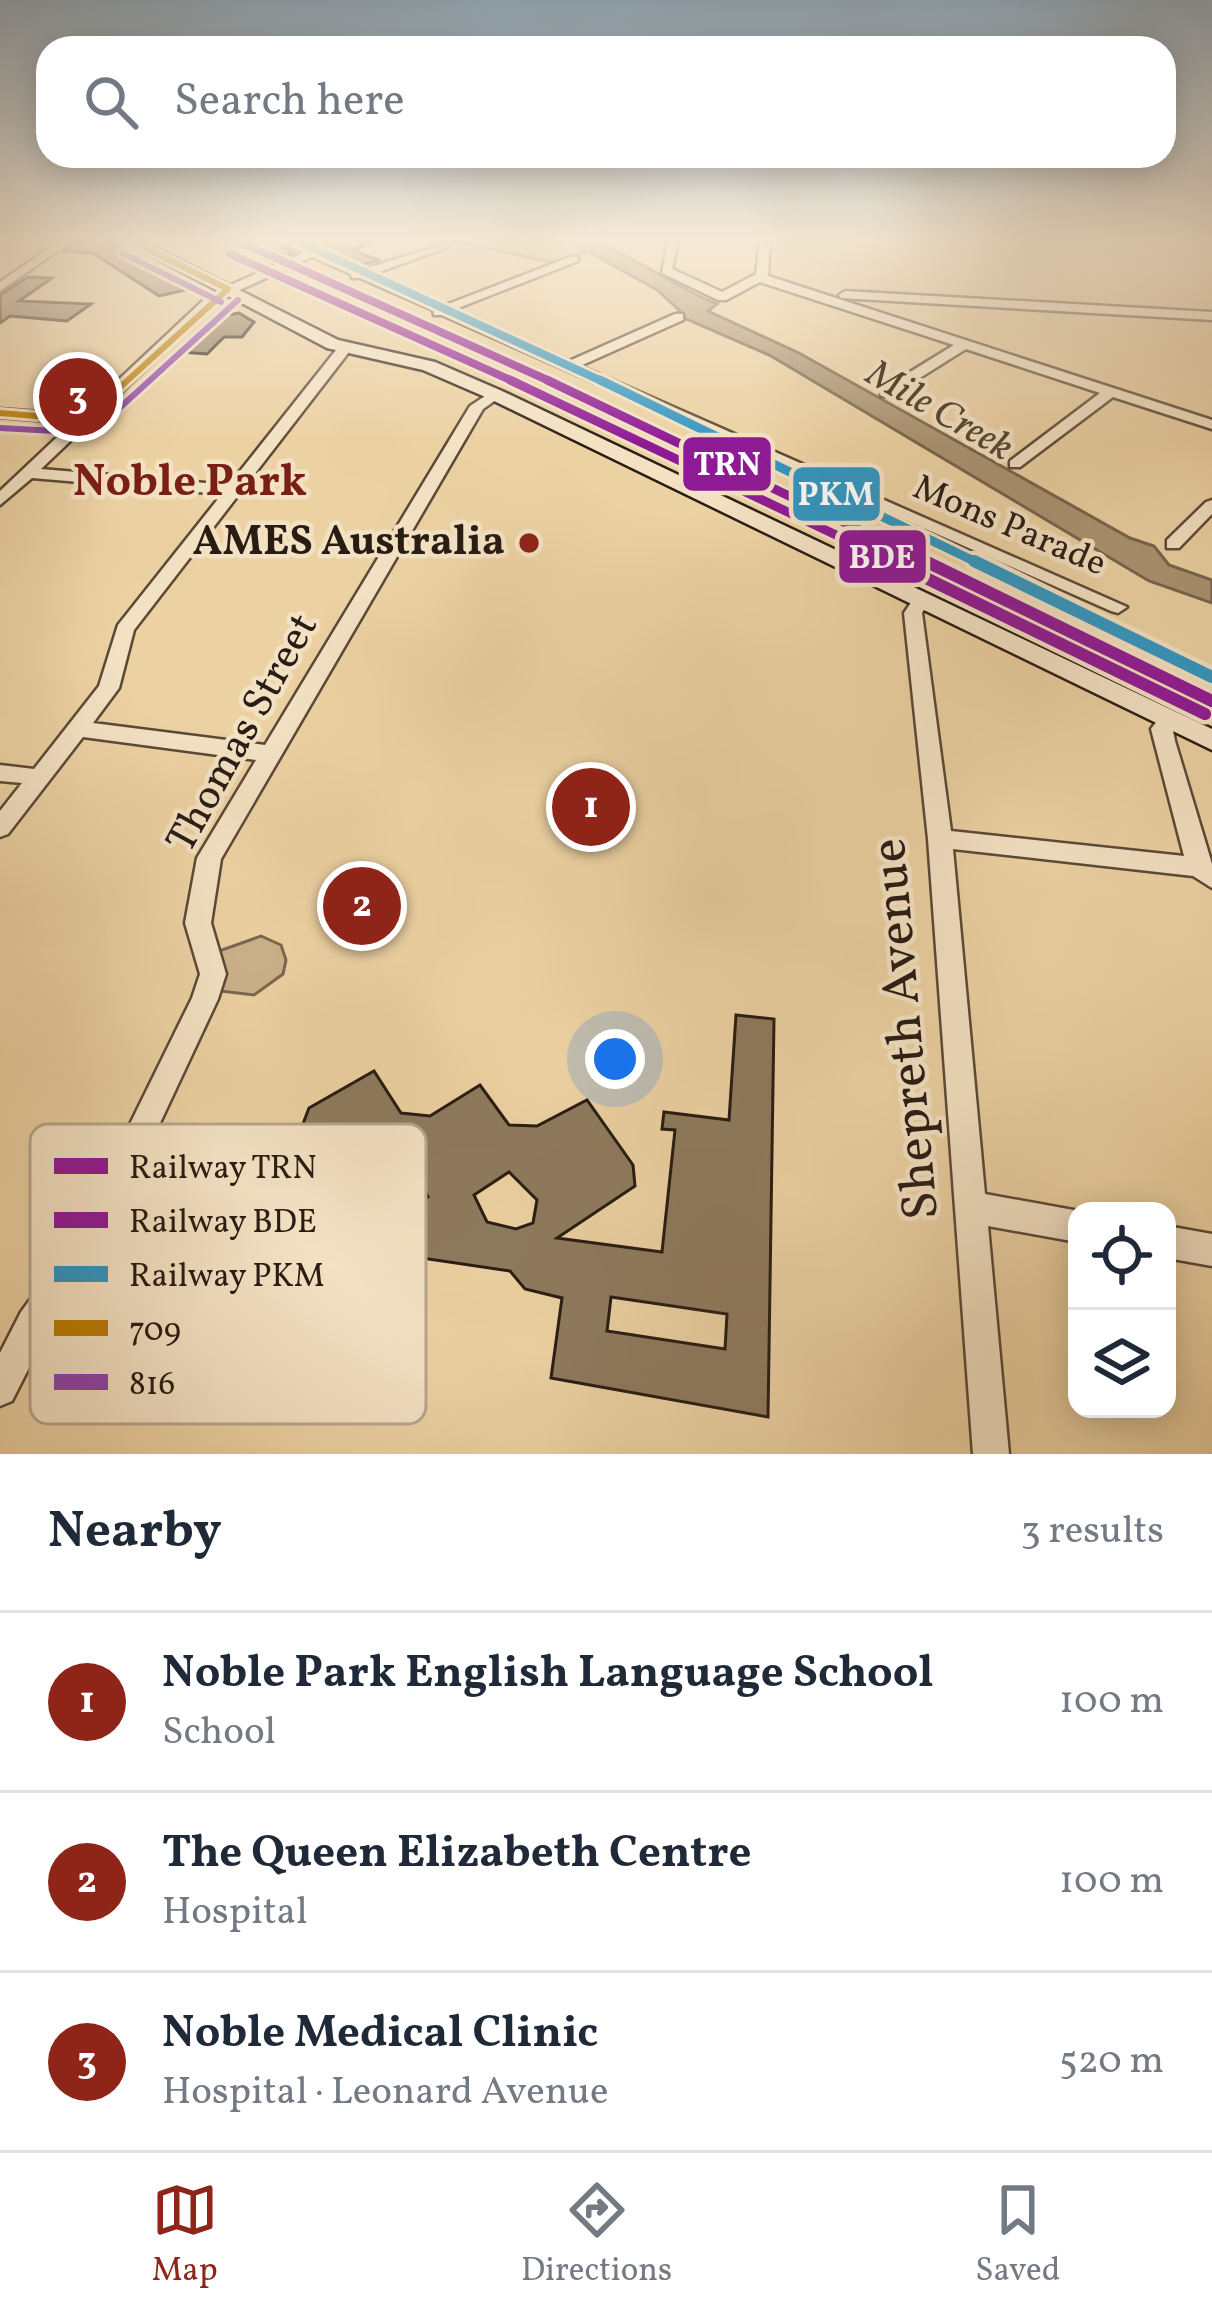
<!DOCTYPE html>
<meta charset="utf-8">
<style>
body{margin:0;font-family:Vollkorn,serif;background:#f6f6f7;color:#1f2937}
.controls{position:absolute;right:36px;bottom:36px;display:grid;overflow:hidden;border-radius:24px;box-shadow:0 6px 30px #0003}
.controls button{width:108px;height:108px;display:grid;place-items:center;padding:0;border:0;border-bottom:3px solid #e0e1e3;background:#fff;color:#1f2937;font:60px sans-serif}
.you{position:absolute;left:615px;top:1059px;width:42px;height:42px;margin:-30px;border:9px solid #fff;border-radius:50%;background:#1a73e8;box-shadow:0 0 0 18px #1a73e833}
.badge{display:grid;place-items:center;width:78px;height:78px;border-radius:50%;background:#8f2418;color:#fff;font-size:39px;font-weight:700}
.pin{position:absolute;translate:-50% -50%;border:6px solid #fff;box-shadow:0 3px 12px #0006}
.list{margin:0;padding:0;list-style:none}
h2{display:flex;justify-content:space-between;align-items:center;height:156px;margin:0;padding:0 48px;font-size:51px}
h2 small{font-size:39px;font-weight:400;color:#747a83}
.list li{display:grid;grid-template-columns:78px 1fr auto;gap:36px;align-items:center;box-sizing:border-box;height:180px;padding:0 48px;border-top:3px solid #e0e1e3}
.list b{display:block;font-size:45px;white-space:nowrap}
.list p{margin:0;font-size:39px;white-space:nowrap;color:#747a83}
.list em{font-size:39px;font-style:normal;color:#747a83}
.icon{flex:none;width:66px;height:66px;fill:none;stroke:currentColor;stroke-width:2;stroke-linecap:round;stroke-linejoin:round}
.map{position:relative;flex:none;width:1212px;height:1454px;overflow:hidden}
.search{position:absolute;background:#fff;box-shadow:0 6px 30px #0003;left:36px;right:36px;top:36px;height:132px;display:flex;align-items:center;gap:30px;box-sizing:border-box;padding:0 42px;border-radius:36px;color:#747a83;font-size:45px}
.sheet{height:696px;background:#fff}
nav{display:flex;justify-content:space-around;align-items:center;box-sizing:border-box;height:168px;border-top:3px solid #e0e1e3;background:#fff;font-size:33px;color:#747a83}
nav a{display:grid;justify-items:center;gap:6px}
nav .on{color:#8f2418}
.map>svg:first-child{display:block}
.green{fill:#cbb28b;stroke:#7a674f;stroke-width:3}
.water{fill:#aa9372;stroke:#76634c;stroke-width:3}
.building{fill:#8e7a5e;stroke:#291c13;stroke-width:3;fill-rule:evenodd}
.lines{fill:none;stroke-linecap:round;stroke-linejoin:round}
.street-casing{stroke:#5a4937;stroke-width:5}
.secondary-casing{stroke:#291c13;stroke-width:5}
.street{fill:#f3e1c3;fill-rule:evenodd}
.secondary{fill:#f3e1c3;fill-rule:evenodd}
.bus-1-casing{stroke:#f3e1c3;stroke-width:12}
.bus-2-casing{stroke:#f3e1c3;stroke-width:12}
.bus-1{stroke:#b97d06;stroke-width:6}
.bus-2{stroke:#8e44ad;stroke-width:6}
.rail-1-far2-casing{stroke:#f3e1c3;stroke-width:14}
.rail-1-far1-casing{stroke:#f3e1c3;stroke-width:15}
.rail-1-casing{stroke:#f3e1c3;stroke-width:21}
.rail-2-far2-casing{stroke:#f3e1c3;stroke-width:14}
.rail-2-far1-casing{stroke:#f3e1c3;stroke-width:15}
.rail-2-casing{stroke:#f3e1c3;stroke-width:21}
.rail-3-far2-casing{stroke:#f3e1c3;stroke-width:14}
.rail-3-far1-casing{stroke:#f3e1c3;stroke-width:15}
.rail-3-casing{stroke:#f3e1c3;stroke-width:21}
.rail-1-far2{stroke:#8f1a95;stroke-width:8}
.rail-1-far1{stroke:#8f1a95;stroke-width:9}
.rail-1{stroke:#8f1a95;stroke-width:12}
.rail-2-far2{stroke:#8f1a95;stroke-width:8}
.rail-2-far1{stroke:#8f1a95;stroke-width:9}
.rail-2{stroke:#8f1a95;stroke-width:12}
.rail-3-far2{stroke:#3296c2;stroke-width:8}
.rail-3-far1{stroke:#3296c2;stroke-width:9}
.rail-3{stroke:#3296c2;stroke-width:12}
.poi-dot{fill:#8f2418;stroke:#f3e1c3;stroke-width:4.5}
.labels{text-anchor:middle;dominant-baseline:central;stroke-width:9;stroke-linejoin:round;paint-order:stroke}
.far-street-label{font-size:36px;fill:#291c13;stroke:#f3e1c3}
.far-water-label{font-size:39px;font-style:italic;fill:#564634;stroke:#f3e1c3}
.poi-label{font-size:42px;font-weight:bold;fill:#291c13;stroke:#f3e1c3;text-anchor:end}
.street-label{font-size:42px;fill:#291c13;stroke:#f3e1c3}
.far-district-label{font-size:45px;font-weight:bold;fill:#7a1f14;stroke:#f3e1c3}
.near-street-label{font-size:51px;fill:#291c13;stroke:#f3e1c3}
.key{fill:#f3e1c3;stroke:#b6a68e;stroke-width:3}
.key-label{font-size:33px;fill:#291c13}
.line-badge{stroke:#f3e1c3;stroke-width:4.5}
.badge-label{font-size:33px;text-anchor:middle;font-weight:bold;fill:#fff}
</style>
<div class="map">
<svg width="1212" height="1454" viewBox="0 0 1212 1454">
<rect width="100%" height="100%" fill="#ecd1a3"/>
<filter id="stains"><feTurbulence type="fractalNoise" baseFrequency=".00167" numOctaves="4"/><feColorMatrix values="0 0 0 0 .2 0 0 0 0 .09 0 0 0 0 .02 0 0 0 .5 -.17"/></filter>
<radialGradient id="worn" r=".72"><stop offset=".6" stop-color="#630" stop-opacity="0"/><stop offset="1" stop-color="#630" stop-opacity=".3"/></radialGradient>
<!-- green -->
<g class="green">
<polygon points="448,240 568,240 587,251 555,263"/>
<polygon points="261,936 281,945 286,960 283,974 254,995 220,991 219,951"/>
</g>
<!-- water -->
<path class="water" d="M568,240C619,240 668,286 717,304L708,311L799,353L1130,538L1154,546L1169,565L1212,580V603L1149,581L771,356L675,314L680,311L657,290Z"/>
<!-- building -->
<g class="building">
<polygon points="77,240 106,240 199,287 159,296 93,253 65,251"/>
<polygon points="224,240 274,240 293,253 272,262"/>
<polygon points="332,240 376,240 353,250 378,260 361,265 326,249"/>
<polygon points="28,277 52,278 19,301 91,304 67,321 10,316 0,323 0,295"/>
<polygon points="239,313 254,322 242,337 224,337 207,354 181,352 219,316"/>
<path d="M736,1015L774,1019L768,1417L551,1378L562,1298L525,1289L510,1271L361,1249L324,1272L312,1245L342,1225L298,1137L309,1108L374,1071L401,1113L430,1116L480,1085L509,1125L537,1126L587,1100L633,1165L635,1186L557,1238L662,1252L675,1130L662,1129L664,1112L729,1120ZM393,1156L409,1158L428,1197L403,1211L374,1206L368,1189L373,1170ZM509,1172L537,1200L533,1223L516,1229L487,1222L474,1195ZM611,1297L727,1314L725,1349L607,1331Z"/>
</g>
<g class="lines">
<!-- street casing -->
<g class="street-casing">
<g id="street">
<polygon points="61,240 73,240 0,291 0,282"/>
<polygon points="278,240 292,240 310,248 317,240 328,240 318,251 361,270 451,242 451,246 371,275 443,306 570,257 578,257 578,261 453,310 569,361 675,314 683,314 683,320 580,366 1127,607 1118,613 1111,611 442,315 434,315 433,310 360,278 352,278 351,274 312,257 218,300 41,469 229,485 340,345 352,348 134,630 119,688 93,723 265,745 470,406 491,392 503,395 483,409 221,859 211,923 226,974 218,999 95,1262 45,1336 12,1401 0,1406 0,1353 21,1312 73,1240 192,998 200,974 185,923 197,858 256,760 83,737 8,834 0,837 0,811 22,783 0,781 0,765 34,769 99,686 118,625 222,494 32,478 0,505 0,491 72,423 0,417 0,409 81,415 210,294 303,253"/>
<polygon points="668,240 678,240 672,269 722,292 756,274 760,240 770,240 768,276 1212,420 1212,429 1113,397 1020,467 1010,467 1010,461 1100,393 966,349 891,396 881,396 881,390 954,345 760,282 726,300 718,300 662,273"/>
<polygon points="845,291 1212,312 1212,320 841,298 839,295"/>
<polygon points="1212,500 1212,514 1179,548 1167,548 1167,540 1206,502"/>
<polygon points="922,593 931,599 922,613 951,831 1184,856 1151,729 1162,714 1169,712 1179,719 1173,730 1175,741 1212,864 1212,888 1193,876 953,849 985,1194 1079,1211 1077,1242 988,1226 1009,1454 973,1454 928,839 904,613 916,595"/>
<polygon points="1167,1226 1212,1234 1212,1266 1167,1258"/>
</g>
</g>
<!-- secondary casing -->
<g class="secondary-casing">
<polygon id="secondary" points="122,240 140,240 338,340 435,362 502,391 1212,729 1212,750 490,399 423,370 327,348"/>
</g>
<!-- street -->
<use href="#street" class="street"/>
<!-- secondary -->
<use href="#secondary" class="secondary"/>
<!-- bus-1 casing -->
<g class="bus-1-casing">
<g id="bus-1">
<polyline points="129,240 228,289"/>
<polyline points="0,413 84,420 228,289"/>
</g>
</g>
<!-- bus-2 casing -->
<g class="bus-2-casing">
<g id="bus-2">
<polyline points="122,253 221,302"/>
<polyline points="0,428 92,433 238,300"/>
</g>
</g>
<!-- bus-1 -->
<use href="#bus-1" class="bus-1"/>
<!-- bus-2 -->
<use href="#bus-2" class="bus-2"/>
<!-- rail-1-far2 casing -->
<g class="rail-1-far2-casing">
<polyline id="rail-1-far2" points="236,240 554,383"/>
</g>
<!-- rail-1-far1 casing -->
<g class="rail-1-far1-casing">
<polyline id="rail-1-far1" points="547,380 931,564"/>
</g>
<!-- rail-1 casing -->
<g class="rail-1-casing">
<polyline id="rail-1" points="925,561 1212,701"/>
</g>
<!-- rail-2-far2 casing -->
<g class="rail-2-far2-casing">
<polyline id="rail-2-far2" points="230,254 517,383"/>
</g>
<!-- rail-2-far1 casing -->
<g class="rail-2-far1-casing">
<polyline id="rail-2-far1" points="510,380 897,564"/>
</g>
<!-- rail-2 casing -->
<g class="rail-2-casing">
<polyline id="rail-2" points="891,561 1205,714"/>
</g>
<!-- rail-3-far2 casing -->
<g class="rail-3-far2-casing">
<polyline id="rail-3-far2" points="295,240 606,383"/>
</g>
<!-- rail-3-far1 casing -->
<g class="rail-3-far1-casing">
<polyline id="rail-3-far1" points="600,380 980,564"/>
</g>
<!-- rail-3 casing -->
<g class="rail-3-casing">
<polyline id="rail-3" points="974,561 1212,677"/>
</g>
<!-- rail-1-far2 -->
<use href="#rail-1-far2" class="rail-1-far2"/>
<!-- rail-1-far1 -->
<use href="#rail-1-far1" class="rail-1-far1"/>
<!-- rail-1 -->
<use href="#rail-1" class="rail-1"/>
<!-- rail-2-far2 -->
<use href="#rail-2-far2" class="rail-2-far2"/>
<!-- rail-2-far1 -->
<use href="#rail-2-far1" class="rail-2-far1"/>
<!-- rail-2 -->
<use href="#rail-2" class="rail-2"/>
<!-- rail-3-far2 -->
<use href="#rail-3-far2" class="rail-3-far2"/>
<!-- rail-3-far1 -->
<use href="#rail-3-far1" class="rail-3-far1"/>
<!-- rail-3 -->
<use href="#rail-3" class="rail-3"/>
</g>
<!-- sky -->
<linearGradient id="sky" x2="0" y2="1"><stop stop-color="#8fa7b9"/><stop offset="0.54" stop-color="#f6ead6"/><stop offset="1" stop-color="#f6ead6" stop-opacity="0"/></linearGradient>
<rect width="1212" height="443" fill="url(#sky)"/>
<!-- markers -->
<circle class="poi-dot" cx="529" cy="543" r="12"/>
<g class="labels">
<!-- far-street labels -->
<g class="far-street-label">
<text transform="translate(1009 527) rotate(23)">Mons Parade</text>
</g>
<!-- far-water labels -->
<g class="far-water-label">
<text transform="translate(939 412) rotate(30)">Mile Creek</text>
</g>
<!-- poi labels -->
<g class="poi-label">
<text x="505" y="543">AMES Australia</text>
</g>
<!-- street labels -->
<g class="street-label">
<text transform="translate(244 734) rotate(-61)">Thomas Street</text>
</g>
<!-- far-district labels -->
<g class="far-district-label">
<text x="190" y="483">Noble Park</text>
</g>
<!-- near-street labels -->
<g class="near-street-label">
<text transform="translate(907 1029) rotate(-95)">Shepreth Avenue</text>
</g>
</g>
<!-- legend -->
<rect x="30" y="1124" width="396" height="300" rx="18" class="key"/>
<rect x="54" y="1158" width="54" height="16" fill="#8f1a95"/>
<rect x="54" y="1212" width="54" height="16" fill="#8f1a95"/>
<rect x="54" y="1266" width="54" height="16" fill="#3296c2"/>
<rect x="54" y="1320" width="54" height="16" fill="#b97d06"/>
<rect x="54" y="1374" width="54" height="16" fill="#8e44ad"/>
<g class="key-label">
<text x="129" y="1178">Railway TRN</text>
<text x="129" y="1232">Railway BDE</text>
<text x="129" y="1286">Railway PKM</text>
<text x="129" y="1340">709</text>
<text x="129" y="1394">816</text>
</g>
<g class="line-badge">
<rect x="681" y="435" width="92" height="58" rx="12" fill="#8f1a95"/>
<rect x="791" y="465" width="91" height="58" rx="12" fill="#3296c2"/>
<rect x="837" y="528" width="91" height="57" rx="12" fill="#8f1a95"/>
</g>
<g class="badge-label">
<text x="727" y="475">TRN</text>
<text x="836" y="505">PKM</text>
<text x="882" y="568">BDE</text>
</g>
<rect width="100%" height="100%" filter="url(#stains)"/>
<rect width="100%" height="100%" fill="url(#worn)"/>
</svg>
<div class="controls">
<button><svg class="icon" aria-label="locate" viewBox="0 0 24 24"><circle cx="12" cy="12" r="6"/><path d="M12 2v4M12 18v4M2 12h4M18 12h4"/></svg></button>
<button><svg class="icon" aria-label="layers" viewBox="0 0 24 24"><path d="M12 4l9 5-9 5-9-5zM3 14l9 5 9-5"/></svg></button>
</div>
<div class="you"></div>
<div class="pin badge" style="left:591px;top:807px">1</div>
<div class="pin badge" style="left:362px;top:906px">2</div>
<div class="pin badge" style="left:78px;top:397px">3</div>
<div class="search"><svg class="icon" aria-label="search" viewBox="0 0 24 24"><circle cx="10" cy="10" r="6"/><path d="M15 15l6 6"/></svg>Search here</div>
</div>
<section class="sheet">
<h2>Nearby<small>3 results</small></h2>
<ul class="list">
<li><span class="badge">1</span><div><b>Noble Park English Language School</b><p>School</p></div><em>100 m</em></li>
<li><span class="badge">2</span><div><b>The Queen Elizabeth Centre</b><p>Hospital</p></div><em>100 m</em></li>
<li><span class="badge">3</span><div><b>Noble Medical Clinic</b><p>Hospital · Leonard Avenue</p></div><em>520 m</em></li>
</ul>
</section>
<nav>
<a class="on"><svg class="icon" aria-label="map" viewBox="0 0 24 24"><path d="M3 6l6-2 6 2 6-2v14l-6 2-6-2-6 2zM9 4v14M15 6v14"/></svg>Map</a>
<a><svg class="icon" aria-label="directions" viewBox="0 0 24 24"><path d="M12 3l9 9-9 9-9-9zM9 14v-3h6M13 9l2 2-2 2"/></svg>Directions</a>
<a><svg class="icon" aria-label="saved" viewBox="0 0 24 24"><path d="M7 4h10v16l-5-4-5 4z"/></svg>Saved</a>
</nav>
